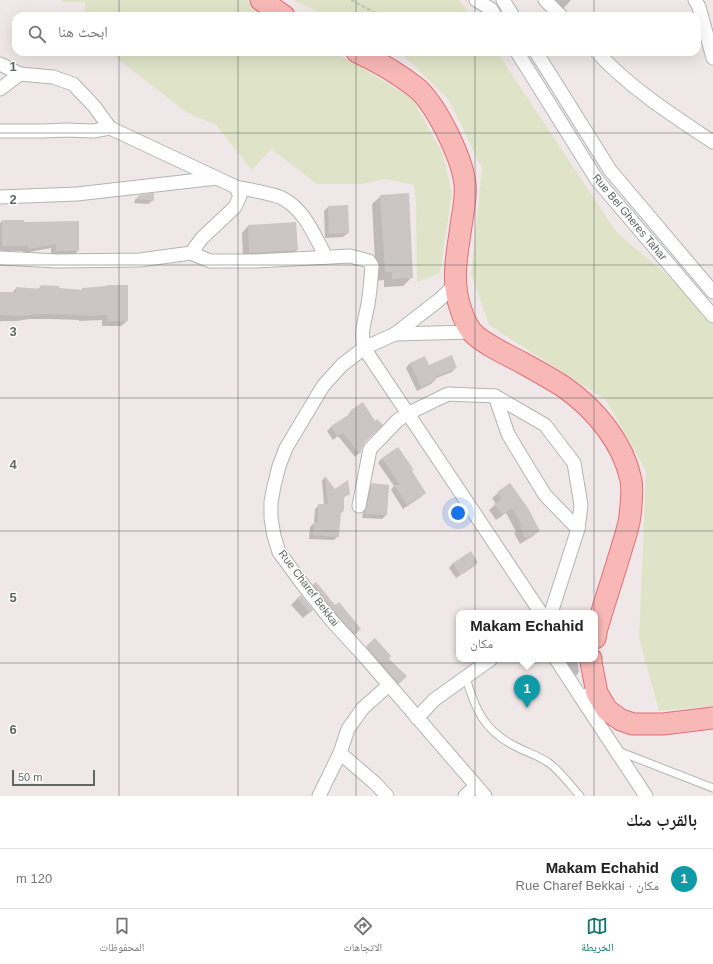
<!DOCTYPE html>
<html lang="ar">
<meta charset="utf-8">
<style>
body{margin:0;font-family:Arial,"Noto Naskh Arabic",sans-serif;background:#f6f6f6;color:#222;direction:rtl}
.scale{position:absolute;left:12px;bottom:10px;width:83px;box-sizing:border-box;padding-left:4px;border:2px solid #5f6765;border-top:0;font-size:11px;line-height:14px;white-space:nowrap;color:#5f6765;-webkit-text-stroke:3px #fff;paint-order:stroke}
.you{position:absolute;left:458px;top:513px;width:14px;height:14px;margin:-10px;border:3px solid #fff;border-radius:50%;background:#1a73e8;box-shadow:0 0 0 6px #1a73e833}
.badge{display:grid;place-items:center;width:26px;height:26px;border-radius:50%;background:#0f766e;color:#fff;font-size:13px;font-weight:700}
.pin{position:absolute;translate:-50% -33px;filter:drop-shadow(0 1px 2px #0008)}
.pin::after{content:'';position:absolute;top:21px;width:14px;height:12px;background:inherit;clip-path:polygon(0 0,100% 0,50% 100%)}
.popup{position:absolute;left:456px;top:610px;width:142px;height:52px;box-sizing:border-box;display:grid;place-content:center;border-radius:8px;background:#fff;filter:drop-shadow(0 1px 3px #0005);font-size:13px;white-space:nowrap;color:#767676}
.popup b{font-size:15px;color:#222}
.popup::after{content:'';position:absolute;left:50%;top:100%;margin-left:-8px;border:8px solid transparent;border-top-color:#fff}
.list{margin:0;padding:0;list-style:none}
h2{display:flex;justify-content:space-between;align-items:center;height:52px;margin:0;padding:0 16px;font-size:17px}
h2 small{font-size:13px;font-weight:400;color:#767676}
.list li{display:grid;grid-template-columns:26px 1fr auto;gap:12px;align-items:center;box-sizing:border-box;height:60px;padding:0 16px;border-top:1px solid #e0e0e0}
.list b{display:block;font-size:15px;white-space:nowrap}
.list p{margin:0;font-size:13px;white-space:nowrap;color:#767676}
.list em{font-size:13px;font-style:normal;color:#767676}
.icon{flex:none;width:22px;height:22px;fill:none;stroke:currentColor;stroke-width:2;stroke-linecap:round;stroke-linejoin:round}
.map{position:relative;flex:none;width:713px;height:796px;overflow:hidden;direction:ltr}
.search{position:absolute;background:#fff;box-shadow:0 4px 16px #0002;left:12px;right:12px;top:12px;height:44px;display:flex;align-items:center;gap:10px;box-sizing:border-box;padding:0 14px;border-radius:12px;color:#767676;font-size:15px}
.sheet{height:112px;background:#fff}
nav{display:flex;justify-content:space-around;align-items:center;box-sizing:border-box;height:56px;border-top:1px solid #e0e0e0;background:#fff;font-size:11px;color:#767676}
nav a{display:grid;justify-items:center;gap:2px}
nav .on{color:#0f766e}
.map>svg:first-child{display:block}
.green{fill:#dfe4c8}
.shadow{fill:#0003}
.building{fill:#cbc5c6}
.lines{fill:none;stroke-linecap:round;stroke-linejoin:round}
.service-casing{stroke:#b0b6b5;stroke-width:9}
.minor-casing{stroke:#b0b6b5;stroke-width:15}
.primary-casing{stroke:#e46d77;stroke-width:23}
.path{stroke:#bacca6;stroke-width:2;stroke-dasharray:4 2;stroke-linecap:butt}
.service{stroke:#fff;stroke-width:7}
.minor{stroke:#fff;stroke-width:13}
.primary{stroke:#f7b8b6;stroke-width:21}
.grid{fill:none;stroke:#5f6765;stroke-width:1;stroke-opacity:0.55}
.labels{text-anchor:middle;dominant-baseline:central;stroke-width:3;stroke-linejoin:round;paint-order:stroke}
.street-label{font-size:11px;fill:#5f6765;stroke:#fff}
.grid-label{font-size:13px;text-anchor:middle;font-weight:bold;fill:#5f6765;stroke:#fff;stroke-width:3;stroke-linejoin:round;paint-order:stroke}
</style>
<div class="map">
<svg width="713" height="796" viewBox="0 0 713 796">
<rect width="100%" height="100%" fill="#f0e8e8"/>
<!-- green -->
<g class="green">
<polygon points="61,0 247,0 268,16 85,16 85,2 62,2"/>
<polygon points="293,0 459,0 471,16 328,16"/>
<polygon points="109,52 332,52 354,63 412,98 443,154 452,194 440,273 417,282 416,203 414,185 385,179 362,184 317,184 271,149 252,170 216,125 186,112"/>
<polygon points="400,52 497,52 617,233 713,313 713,706 659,711 639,638 646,471 606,400 489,325 471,274 482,169 449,100"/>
</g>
<!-- shadow -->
<g class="shadow">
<polygon points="543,0 571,0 558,14"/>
<polygon points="139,196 153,200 148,204 134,203 135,200"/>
<polygon points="381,196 412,277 403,286 384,287 384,280 376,281 372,204"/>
<polygon points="328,207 348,233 343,237 325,238 324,211"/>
<polygon points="2,221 23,223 78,251 73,256 51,256 51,248 24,253 23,251 0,251 0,223"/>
<polygon points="248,226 297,250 290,256 243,259 242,233"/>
<polygon points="41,286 58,289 81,290 83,289 127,321 121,326 102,326 102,320 79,321 79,320 52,319 29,319 17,321 1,321 0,322 0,293 12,293 16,288 38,289"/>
<polygon points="410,363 429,366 456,367 452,372 434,379 435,380 431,384 417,391 406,368"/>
<polygon points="352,410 375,422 359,453 355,457 338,436 333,440 327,431 331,427 349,416 348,415"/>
<polygon points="382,458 411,471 425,493 421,497 403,509 391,490 394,486 378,463"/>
<polygon points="325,477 335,491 349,494 343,498 343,511 340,514 338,536 334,540 309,539 310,527 314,523 315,509 319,505 324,505 322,481"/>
<polygon points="372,484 386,515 382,519 362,518 368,488"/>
<polygon points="509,484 539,531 533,536 520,544 514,533 516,532 506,513 496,520 489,510 496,504 492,498"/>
<polygon points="453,563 477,563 473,567 456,578 449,568"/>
<polygon points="316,583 335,606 360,629 354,635 307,591"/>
<polygon points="298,598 312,610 303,618 291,605"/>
<polygon points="375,639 388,659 406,676 393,689 361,653"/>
<polygon points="563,659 577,659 579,672 576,676"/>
</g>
<!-- building -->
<g class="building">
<polygon points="154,193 154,201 138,199 139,195"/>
<polygon points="409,193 413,278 392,279 392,272 385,272 380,195"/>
<polygon points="348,205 349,233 329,234 328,206"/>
<polygon points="2,220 24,220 24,222 79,221 79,251 56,251 56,244 29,249 28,246 2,246"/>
<polygon points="296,222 298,250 249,253 248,225"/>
<polygon points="41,285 59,286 59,288 82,290 82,288 107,286 107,285 128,285 128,321 107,321 107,315 84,316 84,315 58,314 36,314 23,316 0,315 0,292 16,292 16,287 40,289"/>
<polygon points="452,355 457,368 435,377 436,380 421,387 410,363 425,356 429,365"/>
<polygon points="363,402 375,421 377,419 383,425 364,443 360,454 343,433 337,436 331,426 353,412 351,410"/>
<polygon points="398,447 414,470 412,471 426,493 407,505 394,485 400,485 382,458"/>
<polygon points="325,476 335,489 348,480 350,495 344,495 344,511 341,511 339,537 313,535 314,522 318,522 318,504 328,504"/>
<polygon points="372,483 389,485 387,515 365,514"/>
<polygon points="510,483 528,508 540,531 526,539 520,527 522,526 512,508 502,515 494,504 502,499 497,492"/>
<polygon points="471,551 478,563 460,575 453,563"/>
<polygon points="316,582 335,605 339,602 361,629 355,634 338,616 313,584"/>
<polygon points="301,595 313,610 310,613 297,598"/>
<polygon points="375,638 391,656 389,659 407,676 399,684 366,646"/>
</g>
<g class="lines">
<!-- service casing -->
<g class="service-casing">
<g id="service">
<path d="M466,678C475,709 484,730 513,745C525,752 538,755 549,763C560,771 571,786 580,796"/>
<polyline points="618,751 713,788"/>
</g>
</g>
<!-- minor casing -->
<g class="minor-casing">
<g id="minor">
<polyline points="476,0 491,9 495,16"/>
<polyline points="503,0 513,16"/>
<polyline points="545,0 561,16"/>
<polyline points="695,0 699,7 713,58"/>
<polyline points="517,52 597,180 713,316"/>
<polyline points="536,52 610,170 713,292"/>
<path d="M597,52C630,88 672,115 713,142"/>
<polyline points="0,64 20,74"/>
<polyline points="0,89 20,74 53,77 73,84 94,106 110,128 236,187 240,196 235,207 202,238 191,253"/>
<polyline points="0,131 43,131 67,130 93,131 110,128"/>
<path d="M236,187C249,190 271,193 282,198C305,210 314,235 326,257"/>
<polyline points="0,197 77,194 217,178"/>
<path d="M0,258L57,261L140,260L191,253L210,261H256L350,256L369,261L372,266C371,279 370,292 368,304C365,321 360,331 364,348L541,613"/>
<polyline points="472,332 395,334 364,348 342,365 323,386 286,448 279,466 274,486 271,502 271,518 274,536 279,552 304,586 332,621 365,657 485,796"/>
<polyline points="395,334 439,300 455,285"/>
<polyline points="495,396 508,434 526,464 545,495 578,529"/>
<polyline points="359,506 370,449 398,420 409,413 448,394 495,396 545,425 574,463 581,505 578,529 551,613"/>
<polyline points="556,659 580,696 588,695"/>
<polyline points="580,696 646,796"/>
<polyline points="417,718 434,700 491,659"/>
<polyline points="340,753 376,784 387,796"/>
<polyline points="319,796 340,753 348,729 363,708 389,685"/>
<polyline points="465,796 476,786"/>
</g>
</g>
<!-- primary casing -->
<g class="primary-casing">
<g id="primary">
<polyline points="261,0 284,16"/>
<path d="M357,52C379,62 399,74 418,89C437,107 462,157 465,184C466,194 464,208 462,219C458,251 450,279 461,310C463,316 468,327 472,332C482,343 507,355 521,362C535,370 550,378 564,387C595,409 623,442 631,480C633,491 631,505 630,516C629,526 625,537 622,547C614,574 605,601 597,628L595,638"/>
<polyline points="591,659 591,662 597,693 607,710 621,720 633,724 663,724 713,718"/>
</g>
</g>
<!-- path -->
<polyline class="path" points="351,0 381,16"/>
<!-- service -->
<use href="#service" class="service"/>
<!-- minor -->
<use href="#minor" class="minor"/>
<!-- primary -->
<use href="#primary" class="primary"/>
</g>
<!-- grid -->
<path class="grid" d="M119,0V16M238,0V16M356,0V16M475,0V16M594,0V16M119,52V796M238,52V796M356,52V796M475,52V796M594,52V796M0,133H713M0,265H713M0,398H713M0,531H713M0,663H713"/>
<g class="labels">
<!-- street labels -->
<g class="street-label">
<text transform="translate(630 217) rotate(50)">Rue Bel Gheres Tahar</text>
<text transform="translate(309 588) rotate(53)">Rue Charef Bekkai</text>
</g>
</g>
<g class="grid-label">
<text x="13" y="71">1</text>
<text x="13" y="204">2</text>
<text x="13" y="336">3</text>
<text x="13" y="469">4</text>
<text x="13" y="602">5</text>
<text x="13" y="734">6</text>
</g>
</svg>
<div class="scale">50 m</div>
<div class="you"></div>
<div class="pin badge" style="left:527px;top:708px;background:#0f9aa8">1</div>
<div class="popup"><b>Makam Echahid</b>مكان</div>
<div class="search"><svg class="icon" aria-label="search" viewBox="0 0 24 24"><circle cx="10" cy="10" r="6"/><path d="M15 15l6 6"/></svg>ابحث هنا</div>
</div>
<section class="sheet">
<h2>بالقرب منك<small></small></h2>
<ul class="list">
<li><span class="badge" style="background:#0f9aa8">1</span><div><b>Makam Echahid</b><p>مكان · Rue Charef Bekkai</p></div><em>120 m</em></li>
</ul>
</section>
<nav>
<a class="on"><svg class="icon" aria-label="map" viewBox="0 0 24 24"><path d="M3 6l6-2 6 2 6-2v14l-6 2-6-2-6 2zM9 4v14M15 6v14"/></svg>الخريطة</a>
<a><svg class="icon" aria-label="directions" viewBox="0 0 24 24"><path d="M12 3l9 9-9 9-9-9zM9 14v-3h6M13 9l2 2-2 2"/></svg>الاتجاهات</a>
<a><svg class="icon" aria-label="saved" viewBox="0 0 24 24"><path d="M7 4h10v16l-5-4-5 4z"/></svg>المحفوظات</a>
</nav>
